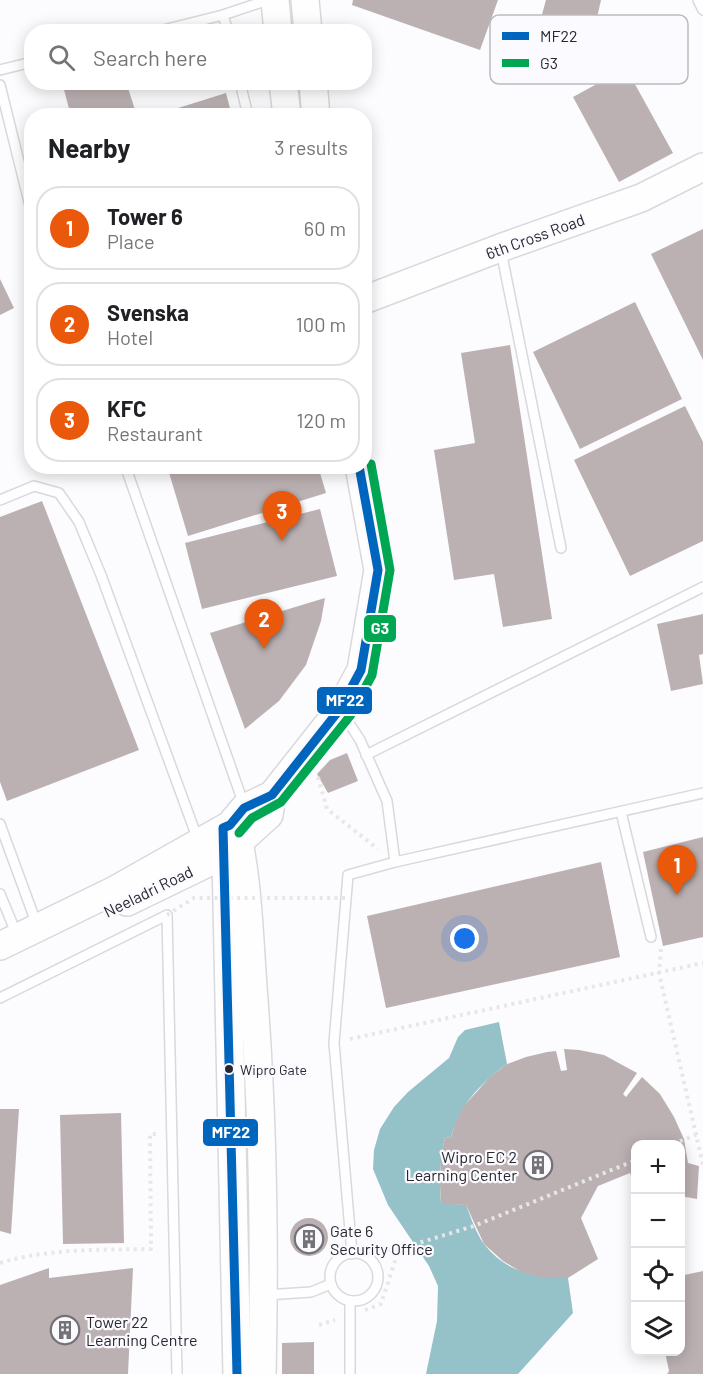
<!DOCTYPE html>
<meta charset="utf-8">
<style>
body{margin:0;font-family:Barlow,sans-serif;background:#f6f6f6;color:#202124}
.controls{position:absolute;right:18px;bottom:18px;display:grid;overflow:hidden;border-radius:12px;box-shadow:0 3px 15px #0003}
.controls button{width:54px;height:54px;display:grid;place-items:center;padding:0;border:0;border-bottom:2px solid #e0e0e0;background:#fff;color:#202124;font:30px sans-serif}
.you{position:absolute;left:465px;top:939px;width:21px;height:21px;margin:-15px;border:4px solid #fff;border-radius:50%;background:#1a73e8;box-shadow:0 0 0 9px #1a73e833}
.badge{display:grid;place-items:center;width:39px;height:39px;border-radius:50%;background:#ea580c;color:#fff;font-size:20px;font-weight:700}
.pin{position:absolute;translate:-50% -50px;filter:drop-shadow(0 2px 3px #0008)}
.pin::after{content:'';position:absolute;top:32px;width:21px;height:18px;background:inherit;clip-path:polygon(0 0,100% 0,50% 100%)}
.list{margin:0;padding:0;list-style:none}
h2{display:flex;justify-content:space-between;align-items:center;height:78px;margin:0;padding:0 24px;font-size:26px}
h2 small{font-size:20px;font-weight:400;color:#757577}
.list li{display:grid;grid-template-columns:39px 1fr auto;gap:18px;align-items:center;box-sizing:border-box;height:84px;margin:0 12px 12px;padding:0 12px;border:2px solid #e0e0e0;border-radius:24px}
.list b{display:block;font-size:22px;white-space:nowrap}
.list p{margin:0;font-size:20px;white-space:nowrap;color:#757577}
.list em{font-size:20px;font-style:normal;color:#757577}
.icon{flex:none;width:33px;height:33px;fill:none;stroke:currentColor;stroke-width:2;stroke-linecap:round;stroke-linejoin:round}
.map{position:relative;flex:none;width:703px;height:1374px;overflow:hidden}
.search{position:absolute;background:#fff;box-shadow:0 3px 15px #0003;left:24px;top:24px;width:348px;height:66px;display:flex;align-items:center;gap:15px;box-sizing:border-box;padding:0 21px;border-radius:24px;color:#757577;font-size:22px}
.panel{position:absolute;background:#fff;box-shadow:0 3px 15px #0003;left:24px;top:108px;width:348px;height:366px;border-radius:24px}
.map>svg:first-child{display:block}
.water{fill:#95c1c9}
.building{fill:#bcb1b2}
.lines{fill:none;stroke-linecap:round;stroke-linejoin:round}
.lane-casing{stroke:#d9d8dd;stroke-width:12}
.secondary-casing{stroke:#d9d8dd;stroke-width:30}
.path{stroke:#e7e7e7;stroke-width:4;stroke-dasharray:3 4.5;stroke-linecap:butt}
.lane{stroke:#fffeff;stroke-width:9}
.secondary{stroke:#fffeff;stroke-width:27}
.path-bridge{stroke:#e7e7e7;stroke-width:4;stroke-dasharray:3 4.5;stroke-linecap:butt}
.bus-1-casing{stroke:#fbfaff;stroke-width:14}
.bus-2-casing{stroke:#fbfaff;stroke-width:14}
.bus-1{stroke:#0065bd;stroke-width:9}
.bus-2{stroke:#00a651;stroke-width:9}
.bus-dot{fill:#29282f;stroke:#fbfaff;stroke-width:2}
.labels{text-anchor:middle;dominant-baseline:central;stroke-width:4.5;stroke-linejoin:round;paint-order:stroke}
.bus-label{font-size:14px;fill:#29282f;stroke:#fbfaff;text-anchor:start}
.street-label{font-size:16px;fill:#29282f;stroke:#fbfaff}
.poi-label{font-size:16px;fill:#29282f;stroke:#fbfaff;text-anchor:start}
.key{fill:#fbfaff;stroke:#bcbbc1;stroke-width:1.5}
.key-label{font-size:16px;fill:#29282f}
.line-badge{stroke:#fbfaff;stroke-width:2}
.badge-label{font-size:16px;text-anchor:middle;font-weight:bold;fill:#fff}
</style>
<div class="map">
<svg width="703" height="1374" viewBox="0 0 703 1374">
<rect width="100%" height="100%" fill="#fcfbfe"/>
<!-- water -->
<path class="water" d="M499,1022L507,1064C480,1084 459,1105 451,1138L445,1137C440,1160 439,1181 441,1203L466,1205C471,1218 476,1233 484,1244C506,1272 535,1278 568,1278L573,1313L518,1374H426L437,1321L438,1286L429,1266L388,1205L373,1169L374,1150L380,1129L394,1107L408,1092L449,1058L458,1037L465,1030Z"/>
<!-- building -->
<g class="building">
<polygon points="353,0 498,0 480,50 352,5"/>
<polygon points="546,0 601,0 594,31 541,18"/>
<polygon points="626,68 673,153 619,182 573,97"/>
<polygon points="78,82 126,82 137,116 71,116 63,86"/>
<polygon points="226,93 232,116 156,116 156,115"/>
<polygon points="703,229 703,360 651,254"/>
<polygon points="0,279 14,308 0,315"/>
<polygon points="635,302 682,399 580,449 533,352"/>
<polygon points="510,345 552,619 503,627 494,574 454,580 434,450 475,443 461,353"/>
<polygon points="685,406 703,442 703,541 630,576 574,460"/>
<polygon points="167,466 318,466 326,493 188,536"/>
<polygon points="42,501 139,750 7,801 0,782 0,517"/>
<polygon points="320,509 337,576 202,609 185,543"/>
<polygon points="325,598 321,621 306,665 279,701 245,729 210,633"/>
<polygon points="703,614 703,654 699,655 703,684 671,691 657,624"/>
<polygon points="347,753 358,781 328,793 317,774 330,760"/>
<polygon points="703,837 703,937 663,946 643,852"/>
<polygon points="601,862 620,957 386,1008 367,916"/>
<polygon points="564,1049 579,1050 604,1055 637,1073 623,1094 626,1097 642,1077 660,1094 674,1117 684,1139 688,1163 699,1166 697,1199 680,1196 680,1144 636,1144 636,1190 630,1173 598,1186 581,1218 598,1259 568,1278 544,1278 521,1272 503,1261 484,1244 466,1205 441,1204 440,1185 441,1157 445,1137 451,1138 455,1123 463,1107 489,1078 507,1064 526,1057 547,1052 556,1051 561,1071 567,1070"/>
<polygon points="0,1109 19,1109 11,1234 0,1231"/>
<polygon points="121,1113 124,1243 63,1244 60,1115"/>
<circle cx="309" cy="1237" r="19"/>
<polygon points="49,1268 49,1278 133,1268 128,1374 0,1374 0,1285"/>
<polygon points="703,1271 703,1374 667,1374 669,1371 665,1352 680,1352 680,1276"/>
<polygon points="314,1342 314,1374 282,1374 282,1343"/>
</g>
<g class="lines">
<!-- lane casing -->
<g class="lane-casing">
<g id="lane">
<polyline points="698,0 703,10"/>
<polyline points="223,15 228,32"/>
<polyline points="155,32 223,15 268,0"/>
<polyline points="0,70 32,62"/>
<polyline points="240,82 248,116"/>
<polyline points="0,85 32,214"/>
<polyline points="501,251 561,548"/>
<polyline points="127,471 244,805"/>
<polyline points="0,500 34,486 59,493 79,522 101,575 198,840"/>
<polyline points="341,711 360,740 387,801 395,862"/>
<polyline points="366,755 703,587"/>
<polyline points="621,812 651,937"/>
<polyline points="0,824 37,925"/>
<polyline points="0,894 17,935"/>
<polyline points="0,998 167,915 177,1374"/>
<circle cx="354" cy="1277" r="24"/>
<polyline points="352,1254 334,1043 348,875 395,862 703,793"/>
<polyline points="266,1295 311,1292 331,1284"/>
<polyline points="350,1374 350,1301"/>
</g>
</g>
<!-- secondary casing -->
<g class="secondary-casing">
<g id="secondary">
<polyline points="275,0 278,32"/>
<polyline points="305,0 308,32"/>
<polyline points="283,82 287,116"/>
<polyline points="313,82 316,116"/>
<polyline points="364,300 500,248 641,198 703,167"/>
<path d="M234,820C248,874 249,932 253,987C263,1116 265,1245 262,1374"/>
<polyline points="226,857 237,1374"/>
<polyline points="127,902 226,854 269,815 272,795"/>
<polyline points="0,946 113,891 230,825 244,808 272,795 340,709 361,670 378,570 359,466"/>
</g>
</g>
<!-- path -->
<g class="path">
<polyline points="318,777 327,809 378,849"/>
<polyline points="661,949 659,973 703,1165"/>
<polyline points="350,1039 703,963"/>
<polyline points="673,1144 696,1135"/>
<polyline points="399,1249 474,1226 636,1160"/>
<path d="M0,1263C50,1248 100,1250 151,1249L150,1134H157"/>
<polyline points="365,1310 381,1304 399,1249 368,1252"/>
<polyline points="319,1325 335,1320"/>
</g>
<!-- lane -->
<use href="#lane" class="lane"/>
<!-- secondary -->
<use href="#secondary" class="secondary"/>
<!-- path-bridge -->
<polyline class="path-bridge" points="167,915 194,898 346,898"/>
<!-- bus-1 casing -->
<g class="bus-1-casing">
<polyline id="bus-1" points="237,1374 223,828 230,825 244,808 272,795 340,709 361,670 378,570 359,466"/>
</g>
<!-- bus-2 casing -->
<g class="bus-2-casing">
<polyline id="bus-2" points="239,833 252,818 281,802 350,716 372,675 390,570 371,464"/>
</g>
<!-- bus-1 -->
<use href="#bus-1" class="bus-1"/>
<!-- bus-2 -->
<use href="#bus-2" class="bus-2"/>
</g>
<!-- icons -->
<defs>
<g id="building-ring" transform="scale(1.5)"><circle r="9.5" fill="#fbfaff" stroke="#737277" stroke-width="1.5"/><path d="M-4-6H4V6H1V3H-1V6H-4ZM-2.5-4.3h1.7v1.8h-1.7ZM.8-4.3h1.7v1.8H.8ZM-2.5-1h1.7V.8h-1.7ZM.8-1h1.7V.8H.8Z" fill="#737277"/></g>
</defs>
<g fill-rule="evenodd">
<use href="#building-ring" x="538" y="1165"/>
<use href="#building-ring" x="309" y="1239"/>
<use href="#building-ring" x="65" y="1330"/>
</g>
<!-- markers -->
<circle class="bus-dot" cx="229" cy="1069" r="5"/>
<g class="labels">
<!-- bus labels -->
<g class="bus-label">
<text x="240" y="1069">Wipro Gate</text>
</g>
<!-- street labels -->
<g class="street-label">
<text transform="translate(535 236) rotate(-20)">6th Cross Road</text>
<text transform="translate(148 891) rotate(-26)">Neeladri Road</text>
</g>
<!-- poi labels -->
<g class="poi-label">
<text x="517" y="1156" text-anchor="end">Wipro EC 2<tspan x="517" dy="18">Learning Center</tspan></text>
<text x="330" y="1230">Gate 6<tspan x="330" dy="18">Security Office</tspan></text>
<text x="86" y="1321">Tower 22<tspan x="86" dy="18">Learning Centre</tspan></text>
</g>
</g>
<!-- legend -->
<rect x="490" y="15" width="198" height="69" rx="9" class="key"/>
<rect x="502" y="32" width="27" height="8" fill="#0065bd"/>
<rect x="502" y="59" width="27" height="8" fill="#00a651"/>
<g class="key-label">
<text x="540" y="42">MF22</text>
<text x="540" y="69">G3</text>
</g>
<g class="line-badge">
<rect x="363" y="614" width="34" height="29" rx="6" fill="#00a651"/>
<rect x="316" y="686" width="57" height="29" rx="6" fill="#0065bd"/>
<rect x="202" y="1118" width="57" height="29" rx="6" fill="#0065bd"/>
</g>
<g class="badge-label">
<text x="380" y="634">G3</text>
<text x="345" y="706">MF22</text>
<text x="231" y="1138">MF22</text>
</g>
</svg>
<div class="controls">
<button>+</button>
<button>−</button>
<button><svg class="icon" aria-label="locate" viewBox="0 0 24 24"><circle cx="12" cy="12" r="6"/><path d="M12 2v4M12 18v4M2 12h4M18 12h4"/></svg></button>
<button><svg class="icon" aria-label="layers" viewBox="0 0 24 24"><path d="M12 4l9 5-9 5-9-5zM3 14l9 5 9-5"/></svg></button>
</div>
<div class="you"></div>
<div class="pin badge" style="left:677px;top:895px">1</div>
<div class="pin badge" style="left:264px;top:649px">2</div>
<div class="pin badge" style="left:282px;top:541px">3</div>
<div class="search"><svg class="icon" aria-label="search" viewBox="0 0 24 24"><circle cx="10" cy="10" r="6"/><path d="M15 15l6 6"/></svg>Search here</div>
<section class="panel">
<h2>Nearby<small>3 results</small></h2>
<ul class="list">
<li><span class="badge">1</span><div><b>Tower 6</b><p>Place</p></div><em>60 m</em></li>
<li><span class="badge">2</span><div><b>Svenska</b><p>Hotel</p></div><em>100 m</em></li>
<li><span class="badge">3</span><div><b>KFC</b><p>Restaurant</p></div><em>120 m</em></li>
</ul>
</section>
</div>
